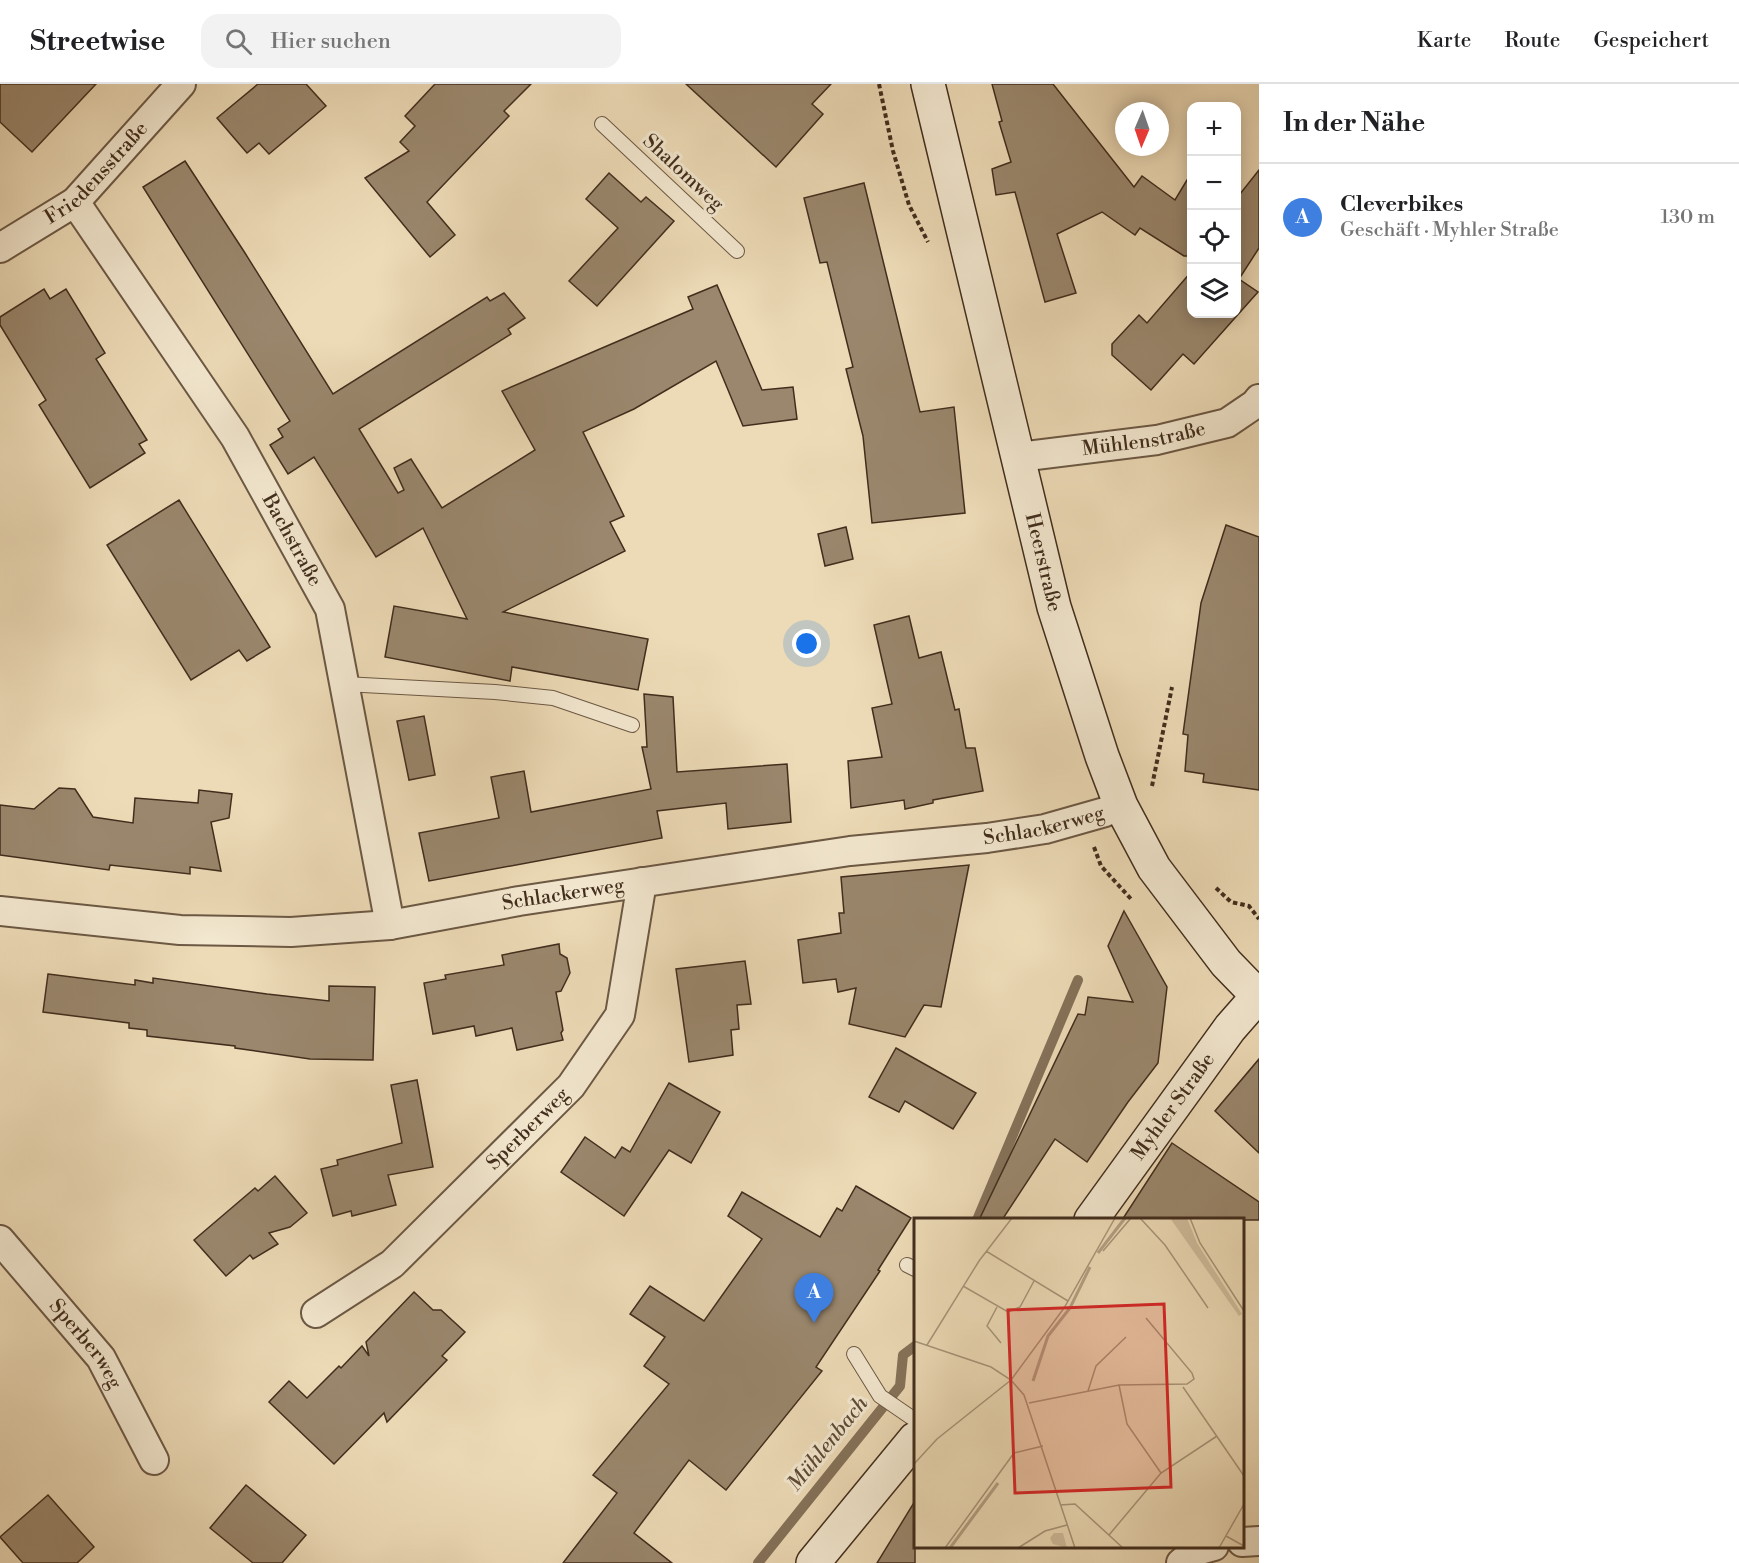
<!DOCTYPE html>
<html lang="de">
<meta charset="utf-8">
<style>
body{margin:0;font-family:"Libre Bodoni",serif;background:#f2f2f2;color:#202124}
.controls{position:absolute;right:18px;top:18px;display:grid;overflow:hidden;border-radius:12px;box-shadow:0 3px 15px #0003}
.controls button{width:54px;height:54px;display:grid;place-items:center;padding:0;border:0;border-bottom:2px solid #e0e0e0;background:#fff;color:#202124;font:30px sans-serif}
.compass{position:absolute;left:1115px;top:18px;width:54px;height:54px;border-radius:50%;background:#fff;box-shadow:0 3px 15px #0003;rotate:182deg}
.you{position:absolute;left:807px;top:560px;width:21px;height:21px;margin:-15px;border:4px solid #fff;border-radius:50%;background:#1a73e8;box-shadow:0 0 0 9px #1a73e833}
.badge{display:grid;place-items:center;width:39px;height:39px;border-radius:50%;background:#0b8043;color:#fff;font-size:20px;font-weight:700}
.pin{position:absolute;translate:-50% -50px;filter:drop-shadow(0 2px 3px #0008)}
.pin::after{content:'';position:absolute;top:32px;width:21px;height:18px;background:inherit;clip-path:polygon(0 0,100% 0,50% 100%)}
.list{margin:0;padding:0;list-style:none}
h2{display:flex;justify-content:space-between;align-items:center;height:78px;margin:0;padding:0 24px;font-size:26px}
h2 small{font-size:20px;font-weight:400;color:#757577}
.list li{display:grid;grid-template-columns:39px 1fr auto;gap:18px;align-items:center;box-sizing:border-box;height:108px;padding:0 24px;border-top:2px solid #e0e0e0}
.list b{display:block;font-size:22px;white-space:nowrap}
.list p{margin:0;font-size:20px;white-space:nowrap;color:#757577}
.list em{font-size:20px;font-style:normal;color:#757577}
.icon{flex:none;width:33px;height:33px;fill:none;stroke:currentColor;stroke-width:2;stroke-linecap:round;stroke-linejoin:round}
.map{position:relative;flex:none;width:1259px;height:1479px;overflow:hidden}
header{display:flex;align-items:center;gap:36px;box-sizing:border-box;height:84px;padding:0 30px;background:#fff;border-bottom:2px solid #e0e0e0}
header strong{font-size:28px}
nav{display:flex;gap:33px;margin-inline-start:auto;font-size:21px}
.search{width:420px;height:54px;background:#f2f2f2;display:flex;align-items:center;gap:15px;box-sizing:border-box;padding:0 21px;border-radius:18px;color:#757577;font-size:22px}
main{display:flex}
aside{flex:1;background:#fff}
.map>svg:first-child{display:block}
.lines{fill:none;stroke-linecap:round;stroke-linejoin:round}
.stream{stroke:#85725a;stroke-width:10}
.building{fill:#9a876d;stroke:#412d1d;stroke-width:1.5}
.lane-casing{stroke:#6c5844;stroke-width:16}
.street-casing{stroke:#6c5844;stroke-width:32}
.secondary-casing{stroke:#412d1d;stroke-width:36}
.path{stroke:#412d1d;stroke-width:4;stroke-dasharray:4.5 3;stroke-linecap:butt}
.lane{stroke:#f3e8d0;stroke-width:14}
.street{stroke:#f3e8d0;stroke-width:28}
.secondary{stroke:#f3e8d0;stroke-width:33}
.labels{text-anchor:middle;dominant-baseline:central;stroke-width:6;stroke-linejoin:round;paint-order:stroke}
.street-label{font-size:20px;fill:#412d1d;stroke:#f3e8d0}
.water-label{font-size:21px;font-style:italic;fill:#5e4a36;stroke:#f3e8d0}
.inset-river{fill:none;stroke:#b3a083;stroke-width:3}
.inset-road{fill:none;stroke:#a89579;stroke-width:1.5}
.view{fill:#d62828;fill-opacity:0.15;stroke:#d62828;stroke-width:3}
.inset-edge{fill:none;stroke:#412d1d;stroke-width:3}
</style>
<header>
<strong>Streetwise</strong>
<div class="search"><svg class="icon" aria-label="search" viewBox="0 0 24 24"><circle cx="10" cy="10" r="6"/><path d="M15 15l6 6"/></svg>Hier suchen</div>
<nav><a>Karte</a><a>Route</a><a>Gespeichert</a></nav>
</header>
<main>
<div class="map">
<svg width="1259" height="1479" viewBox="0 0 1259 1479">
<rect width="100%" height="100%" fill="#eddbb7"/>
<filter id="stains"><feTurbulence type="fractalNoise" baseFrequency=".00333" numOctaves="4"/><feColorMatrix values="0 0 0 0 .2 0 0 0 0 .09 0 0 0 0 .02 0 0 0 .5 -.17"/></filter>
<radialGradient id="worn" r=".72"><stop offset=".6" stop-color="#630" stop-opacity="0"/><stop offset="1" stop-color="#630" stop-opacity=".3"/></radialGradient>
<g class="lines">
<!-- stream -->
<g class="stream">
<polyline points="977,1136 1078,896"/>
<polyline points="758,1479 900,1302 903,1271 915,1262"/>
</g>
</g>
<!-- building -->
<g class="building">
<polygon points="0,0 96,0 32,68 0,38"/>
<polygon points="258,0 306,0 326,22 269,70 259,59 247,69 217,34"/>
<polygon points="435,0 531,0 504,27 509,32 427,118 455,151 430,173 365,94 409,67 400,58 415,42 405,32"/>
<polygon points="686,0 831,0 812,20 823,30 776,83"/>
<polygon points="992,0 1053,0 1134,103 1142,92 1175,116 1187,96 1191,98 1191,172 1184,172 1140,144 1135,151 1102,128 1057,150 1076,209 1045,218 1015,108 996,111 992,85 1011,78 999,38 1002,37"/>
<polygon points="185,77 245,169 333,310 487,213 490,217 504,209 525,234 508,245 511,250 359,345 398,409 404,406 394,384 411,375 442,424 535,366 502,307 693,225 688,213 717,201 762,306 793,303 797,335 743,342 716,277 634,325 583,348 624,432 610,438 625,467 503,528 648,555 638,606 512,583 510,597 385,573 394,522 467,535 423,444 376,473 314,373 288,390 270,361 283,353 278,345 290,337 143,103"/>
<polygon points="1259,86 1259,164 1239,195 1258,208 1194,280 1183,270 1151,306 1112,271 1112,260 1139,231 1147,239 1191,188 1191,230 1236,230 1236,115"/>
<polygon points="609,89 641,118 646,113 674,137 597,222 569,197 618,144 586,115"/>
<polygon points="864,99 920,328 954,323 965,429 872,439 863,352 846,285 853,283 827,178 820,179 804,114"/>
<polygon points="44,205 50,215 66,205 105,269 96,275 147,356 139,360 145,369 90,404 39,321 46,316 0,241 0,233"/>
<polygon points="179,416 270,563 247,577 239,566 191,596 107,461"/>
<polygon points="1226,441 1259,453 1259,706 1203,698 1204,690 1185,687 1188,651 1183,650 1201,519"/>
<polygon points="846,443 853,475 825,482 818,450"/>
<polygon points="909,532 919,574 941,568 955,626 959,625 966,664 975,664 983,707 933,716 933,719 905,725 904,716 851,724 848,677 882,673 872,624 892,620 874,541"/>
<polygon points="644,610 673,613 677,688 787,680 791,738 728,745 726,719 657,727 662,754 429,797 419,749 499,734 491,693 524,687 531,728 651,705 642,663 647,663"/>
<polygon points="424,632 435,691 409,696 397,637"/>
<polygon points="59,704 75,705 93,733 133,739 135,714 198,719 199,706 232,710 229,734 211,738 221,787 190,783 190,790 110,781 109,786 0,771 0,721 34,725"/>
<polygon points="969,781 941,923 924,921 905,953 849,940 856,904 838,908 836,895 803,899 798,856 841,849 839,829 844,829 841,793"/>
<polygon points="1124,827 1167,903 1158,979 1128,1018 1087,1078 1055,1055 1002,1136 979,1136 1078,930 1085,931 1088,913 1133,918 1108,862"/>
<polygon points="559,860 560,870 567,874 570,889 561,907 556,908 563,946 561,949 563,956 517,966 512,944 476,952 474,942 433,950 424,899 446,895 445,891 504,881 502,871"/>
<polygon points="745,877 751,920 737,921 739,945 731,946 733,971 689,978 676,885"/>
<polygon points="48,890 135,901 135,896 153,899 153,894 267,910 329,917 329,902 375,903 373,976 310,975 235,964 235,962 147,952 147,946 129,944 129,939 43,928"/>
<polygon points="896,964 976,1009 953,1045 905,1017 899,1028 869,1013"/>
<polygon points="1259,975 1259,1069 1215,1027"/>
<polygon points="417,996 433,1083 388,1091 396,1121 352,1132 351,1127 333,1132 321,1085 338,1081 337,1076 402,1059 391,1001"/>
<polygon points="669,999 720,1028 691,1079 669,1066 624,1132 561,1088 585,1053 615,1074 622,1063 630,1068"/>
<polygon points="1172,1059 1259,1118 1259,1136 1122,1136"/>
<polygon points="275,1092 307,1129 290,1143 269,1149 278,1160 253,1175 250,1171 226,1192 194,1156 255,1104 258,1107"/>
<polygon points="856,1102 911,1134 878,1186 880,1187 816,1283 822,1287 726,1406 689,1376 634,1449 672,1479 563,1479 617,1409 593,1391 669,1300 644,1282 665,1253 630,1230 650,1202 704,1237 762,1155 728,1132 742,1108 820,1153 837,1124 842,1127"/>
<polygon points="414,1208 433,1226 441,1226 465,1248 442,1272 447,1276 387,1338 384,1329 334,1380 269,1318 289,1297 307,1314 339,1282 341,1284 362,1262 369,1272 366,1258"/>
<polygon points="246,1401 306,1451 282,1479 253,1479 210,1444"/>
<polygon points="48,1411 94,1463 77,1479 23,1479 0,1453"/>
<polygon points="915,1417 915,1479 877,1479"/>
</g>
<g class="lines">
<!-- lane casing -->
<g class="lane-casing">
<g id="lane">
<polyline points="602,40 737,167"/>
<polyline points="344,600 495,608 553,614 632,641"/>
<polyline points="907,1181 915,1185"/>
<polyline points="854,1270 880,1312 915,1336"/>
</g>
</g>
<!-- street casing -->
<g class="street-casing">
<g id="street">
<path id="s1" d="M75,118L235,353L330,525L390,841"/>
<path id="s2" d="M0,164L75,118L181,0"/>
<path id="s3" d="M1019,373L1157,356L1227,339L1255,320L1259,315"/>
<path id="s4" d="M0,827L180,846L291,848L390,841L519,817L850,767L987,754L1045,745L1105,728L1121,722"/>
<path id="s5" d="M0,1156L101,1274L154,1376"/>
<path id="s6" d="M316,1229L392,1180L571,1002L620,931L642,798"/>
<polyline points="1242,1458 1259,1457"/>
<polyline points="1181,1479 1196,1467 1214,1462"/>
</g>
</g>
<!-- secondary casing -->
<g class="secondary-casing">
<g id="secondary">
<path id="s7" d="M928,0L1054,523L1102,672L1121,722L1154,784L1226,879L1259,913"/>
<path id="s8" d="M1091,1136L1230,944L1259,911"/>
<polyline points="813,1479 915,1355"/>
</g>
</g>
<!-- path -->
<g class="path">
<polyline points="879,0 893,67 909,121 928,158"/>
<polyline points="1152,702 1172,603"/>
<polyline points="1094,763 1101,782 1131,815"/>
<polyline points="1216,804 1231,818 1249,822 1259,835"/>
</g>
<!-- lane -->
<use href="#lane" class="lane"/>
<!-- street -->
<use href="#street" class="street"/>
<!-- secondary -->
<use href="#secondary" class="secondary"/>
</g>
<g class="labels">
<!-- street labels -->
<g class="street-label">
<text stroke="none"><textPath href="#s2" startOffset="123">Friedensstraße</textPath></text>
<text transform="translate(683 89) rotate(43)">Shalomweg</text>
<text stroke="none"><textPath href="#s3" startOffset="126">Mühlenstraße</textPath></text>
<text stroke="none"><textPath href="#s1" startOffset="402">Bachstraße</textPath></text>
<text stroke="none"><textPath href="#s7" startOffset="492">Heerstraße</textPath></text>
<text stroke="none"><textPath href="#s4" startOffset="1053">Schlackerweg</textPath></text>
<text stroke="none"><textPath href="#s4" startOffset="567">Schlackerweg</textPath></text>
<text stroke="none"><textPath href="#s8" startOffset="140">Myhler Straße</textPath></text>
<text stroke="none"><textPath href="#s6" startOffset="282">Sperberweg</textPath></text>
<text stroke="none"><textPath href="#s5" startOffset="135">Sperberweg</textPath></text>
</g>
<!-- water labels -->
<g class="water-label">
<text transform="translate(828 1360) rotate(-51)">Mühlenbach</text>
</g>
</g>
<!-- overview -->
<g transform="translate(914 1134)">
<rect width="330" height="330" fill="#eddbb7"/>
<path d="M256,0H273L283,25L328,96L325,98ZM140,315H149L153,330L139,326L136,320Z" fill="#d0bd9d"/>
<path class="inset-river" d="M184,35L211,0M119,163L134,118L156,90L176,49M36,330L84,265"/>
<path class="inset-road" d="M226,0L251,27L294,90M276,0L286,25L330,93M72,33L154,83M189,33L217,0M49,68L94,94L106,89L120,63M83,89L73,108L87,125M0,123L77,149L97,162L110,177L161,330M13,127L65,43L98,0M97,162L150,90L201,0M205,167L213,206L247,255M269,169L330,258M174,173L182,148L212,119M115,185L205,167L273,166L280,161L278,155L232,100M0,246L23,221L97,162M146,287L161,286L209,330M195,317L247,255L303,218M312,318L330,328M31,330L100,235L129,228M104,330L131,313L153,307M305,330L330,286"/>
<path class="view" d="M250,86L257,269L101,275L94,92Z"/>
<rect width="330" height="330" class="inset-edge"/>
</g>
<rect width="100%" height="100%" filter="url(#stains)"/>
<rect width="100%" height="100%" fill="url(#worn)"/>
</svg>
<div class="controls">
<button>+</button>
<button>−</button>
<button><svg class="icon" aria-label="locate" viewBox="0 0 24 24"><circle cx="12" cy="12" r="6"/><path d="M12 2v4M12 18v4M2 12h4M18 12h4"/></svg></button>
<button><svg class="icon" aria-label="layers" viewBox="0 0 24 24"><path d="M12 4l9 5-9 5-9-5zM3 14l9 5 9-5"/></svg></button>
</div>
<svg class="compass" viewBox="-18 -18 36 36"><path d="M0-13l5 13h-10z" fill="#e53935"/><path d="M0 13l5-13h-10z" fill="#757577"/></svg>
<div class="you"></div>
<div class="pin badge" style="left:814px;top:1239px;background:#3f7fe0">A</div>
</div>
<aside>
<h2>In der Nähe<small></small></h2>
<ul class="list">
<li><span class="badge" style="background:#3f7fe0">A</span><div><b>Cleverbikes</b><p>Geschäft · Myhler Straße</p></div><em>130 m</em></li>
</ul>
</aside>
</main>
